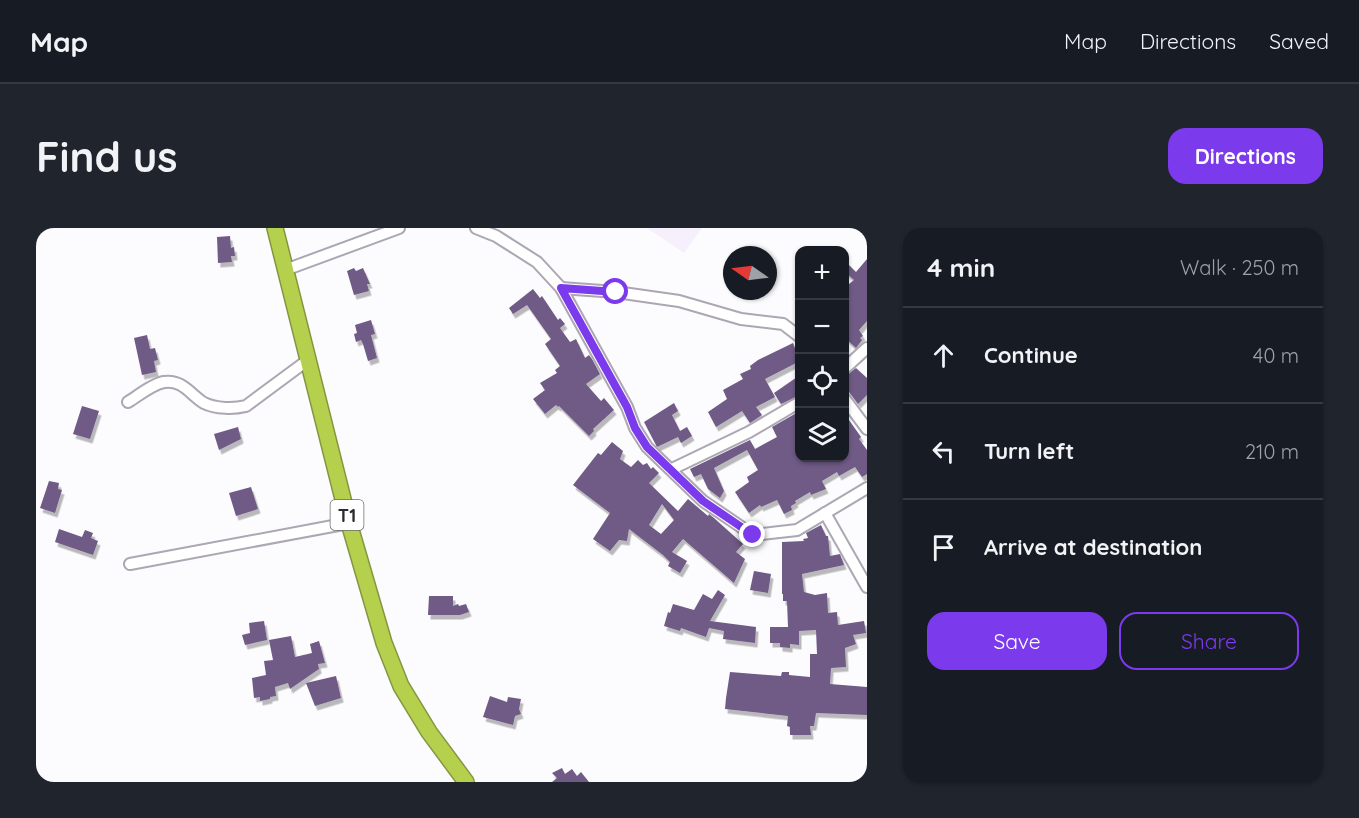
<!DOCTYPE html>
<meta charset="utf-8">
<style>
body{margin:0;font-family:Quicksand,sans-serif;background:#20242c;color:#f1f3f6}
.controls{position:absolute;right:18px;top:18px;display:grid;overflow:hidden;border-radius:12px;box-shadow:0 2px 4px #0004}
.controls button{width:54px;height:54px;display:grid;place-items:center;padding:0;border:0;border-bottom:2px solid #363941;background:#171b24;color:#f1f3f6;font:30px sans-serif}
.compass{position:absolute;left:687px;top:18px;width:54px;height:54px;border-radius:50%;background:#171b24;box-shadow:0 2px 4px #0004;rotate:284deg}
.stop{position:absolute;width:18px;height:18px;margin:-14px;border:4px solid #7c3aed;border-radius:50%;background:#fff}
.stop.end{background:#7c3aed;border-color:#fff;box-shadow:0 2px 6px #0008}
.list{margin:0;padding:0;list-style:none}
h2{display:flex;justify-content:space-between;align-items:center;height:78px;margin:0;padding:0 24px;font-size:26px}
h2 small{font-size:20px;font-weight:400;color:#9ea1a6}
.list li{display:grid;grid-template-columns:39px 1fr auto;gap:18px;align-items:center;box-sizing:border-box;height:96px;padding:0 24px;border-top:2px solid #363941}
.list b{display:block;font-size:22px;white-space:nowrap}
.list em{font-size:20px;font-style:normal;color:#9ea1a6}
.actions{display:flex;gap:12px;padding:18px 24px}
.actions a{flex:1;padding:14px 0;border:2px solid #7c3aed;border-radius:18px;text-align:center;font-size:21px;color:#7c3aed}
.actions .main{background:#7c3aed;color:#fff}
.icon{flex:none;width:33px;height:33px;fill:none;stroke:currentColor;stroke-width:2;stroke-linecap:round;stroke-linejoin:round}
.map{position:relative;flex:none;width:831px;height:554px;overflow:hidden;border-radius:18px}
header{display:flex;align-items:center;gap:36px;box-sizing:border-box;height:84px;padding:0 30px;background:#171b24;border-bottom:2px solid #363941}
header strong{font-size:28px}
nav{display:flex;gap:33px;margin-inline-start:auto;font-size:21px}
.intro{display:flex;align-items:center;justify-content:space-between;box-sizing:border-box;height:144px;padding:0 36px}
h1{margin:0;font-size:42px}
.button{padding:15px 27px;border-radius:18px;background:#7c3aed;color:#fff;font-size:21px;font-weight:700}
main{display:flex;gap:36px;padding:0 36px}
aside{flex:1;background:#171b24;border-radius:18px;box-shadow:0 2px 4px #0004}
.map>svg:first-child{display:block}
.built{fill:#f5f0fc}
.building{fill:#6f5a86;fill-rule:evenodd;filter:url(#shadow)}
.lines{fill:none;stroke-linecap:round;stroke-linejoin:round}
.minor-casing{stroke:#aca7b3;stroke-width:14}
.highway-casing{stroke:#859643;stroke-width:18}
.minor{stroke:#fff;stroke-width:10}
.highway{stroke:#b5d04d;stroke-width:15}
.route{stroke:#7c3aed;stroke-width:8}
.labels{text-anchor:middle;dominant-baseline:central;stroke-width:6;stroke-linejoin:round;paint-order:stroke}
.shield{fill:#fff;stroke:#6c6b6e;stroke-width:1.5}
.shield-label{font-size:18px;font-weight:bold;fill:#2d2b30}
</style>
<header>
<strong>Map</strong>
<nav><a>Map</a><a>Directions</a><a>Saved</a></nav>
</header>
<div class="intro"><h1>Find us</h1><a class="button">Directions</a></div>
<main>
<div class="map">
<svg width="831" height="554" viewBox="0 0 831 554">
<defs>
<filter id="shadow"><feDropShadow dx="2.5" dy="4.5" stdDeviation="0" flood-color="#0004"/></filter>
</defs>
<rect width="100%" height="100%" fill="#fcfbfd"/>
<!-- built -->
<polygon class="built" points="611,0 666,0 648,25"/>
<!-- building -->
<g class="building">
<polygon points="194,8 195,20 198,19 199,28 195,28 196,34 182,35 181,9"/>
<polygon points="831,31 831,93 823,102 827,108 824,110 826,112 820,120 808,109 808,93 813,89 808,84 808,60 818,52 808,43 808,40 812,36 820,44"/>
<polygon points="318,40 320,43 327,40 334,56 331,56 333,63 318,67 311,43"/>
<polygon points="497,61 504,70 506,68 522,92 524,90 529,96 524,100 534,114 540,111 549,130 553,127 556,131 564,146 550,156 565,173 568,170 578,182 557,201 558,203 553,208 523,178 522,179 520,177 509,186 497,171 509,162 504,155 521,145 519,142 524,138 509,116 515,111 491,77 477,86 473,80"/>
<polygon points="335,92 339,106 335,107 341,130 332,133 327,116 325,112 320,114 318,106 321,105 319,97"/>
<polygon points="111,107 114,121 119,120 122,132 118,133 120,144 106,147 98,110"/>
<polygon points="757,115 764,133 729,151 739,169 720,179 726,187 714,195 706,183 680,199 672,184 691,171 687,162 707,151 704,146 715,141 714,138 722,132"/>
<polygon points="820,140 831,150 831,167 822,176 808,157 808,149"/>
<polygon points="764,147 764,167 745,176 738,165"/>
<polygon points="638,175 642,183 636,187 644,203 651,199 656,208 645,215 642,209 621,219 608,194"/>
<polygon points="46,178 63,183 54,211 37,206"/>
<polygon points="764,183 764,232 769,230 808,230 808,185 825,209 823,211 831,222 831,246 826,249 819,239 803,248 801,244 786,253 790,261 775,267 774,264 759,273 760,275 755,278 756,282 748,286 741,272 725,279 724,277 713,285 699,264 713,254 711,249 722,242 711,222 678,240 688,263 684,270 672,261 665,246 658,249 654,241 714,212 719,221 741,209 736,199"/>
<polygon points="202,199 205,211 183,222 178,206"/>
<path d="M576,214L587,223L584,231L595,239L602,232L607,237L611,235L615,241L617,239L623,245L613,255L642,283L652,271L672,288L673,286L678,290L707,316L700,324L709,331L698,355L647,311L636,324L651,333L644,345L632,338L634,334L627,327L593,301L591,313L583,312L574,323L557,311L574,285L537,257L562,225L565,227ZM626,276L638,292L625,306L613,297Z"/>
<polygon points="13,253 23,255 22,261 26,262 19,285 4,280"/>
<polygon points="215,259 222,281 200,288 193,265"/>
<polygon points="785,297 790,308 792,308 794,328 804,326 808,337 766,346 768,364 779,367 791,365 792,385 801,384 802,397 828,393 830,405 817,407 820,416 809,420 810,439 795,440 794,456 831,459 831,487 780,485 778,498 774,498 775,507 754,507 754,499 751,498 752,488 689,481 690,470 694,444 745,448 746,444 753,444 753,447 774,449 774,426 781,426 780,402 763,403 763,417 754,416 754,420 744,419 744,415 734,415 734,399 752,399 751,373 747,373 747,366 746,366 746,314 768,313 767,311 772,310 770,305"/>
<polygon points="23,301 46,309 49,302 57,305 55,310 62,313 57,327 19,314"/>
<polygon points="718,343 735,346 732,365 714,362"/>
<polygon points="682,362 689,367 674,393 720,399 719,415 687,411 688,403 673,400 670,409 645,400 644,403 628,398 632,384 634,385 637,376 658,382 667,366 676,371"/>
<polygon points="393,368 417,368 417,378 422,376 423,378 430,376 433,384 424,387 392,387"/>
<polygon points="228,393 231,412 209,417 206,407 214,405 213,395"/>
<polygon points="255,408 259,429 276,425 274,416 283,413 289,435 282,436 283,441 254,461 252,455 239,459 240,468 234,469 234,471 224,473 224,469 218,470 216,450 230,447 228,433 237,432 233,412"/>
<polygon points="300,448 305,470 279,478 270,455"/>
<polygon points="454,468 471,474 472,469 485,471 483,481 485,486 479,488 477,497 447,489"/>
<polygon points="526,540 529,546 536,541 541,548 545,544 553,554 516,554 521,550 516,545"/>
</g>
<g class="lines">
<!-- minor casing -->
<g class="minor-casing">
<g id="minor">
<polyline points="440,0 460,8 501,34 525,60 591,179 599,200 611,219 667,273 717,307 761,302 831,260"/>
<polyline points="249,42 363,0"/>
<polyline points="525,60 580,64 643,73 705,91 747,96 764,109"/>
<polyline points="808,141 831,120"/>
<polyline points="808,170 831,201"/>
<path d="M92,174C102,168 116,156 128,154C146,151 155,167 168,175C180,181 198,181 210,178L272,132"/>
<polyline points="636,241 713,204 764,174"/>
<polyline points="789,285 831,359"/>
<polyline points="94,336 313,295"/>
</g>
</g>
<!-- highway casing -->
<g class="highway-casing">
<polyline id="highway" points="239,0 313,295 348,415 365,458 393,504 430,554"/>
</g>
<!-- minor -->
<use href="#minor" class="minor"/>
<!-- highway -->
<use href="#highway" class="highway"/>
</g>
<g class="lines">
<!-- route -->
<polyline class="route" points="580,64 525,60 591,179 599,200 611,219 667,273 717,307"/>
</g>
<g class="labels">
<!-- shield labels -->
<rect class="shield" x="294.5" y="272" width="33" height="30" rx="4.5"/>
<g class="shield-label">
<text x="311" y="287">T1</text>
</g>
</g>
</svg>
<div class="controls">
<button>+</button>
<button>−</button>
<button><svg class="icon" aria-label="locate" viewBox="0 0 24 24"><circle cx="12" cy="12" r="6"/><path d="M12 2v4M12 18v4M2 12h4M18 12h4"/></svg></button>
<button><svg class="icon" aria-label="layers" viewBox="0 0 24 24"><path d="M12 4l9 5-9 5-9-5zM3 14l9 5 9-5"/></svg></button>
</div>
<svg class="compass" viewBox="-18 -18 36 36"><path d="M0-13l5 13h-10z" fill="#e53935"/><path d="M0 13l5-13h-10z" fill="#9ea1a6"/></svg>
<div class="stop" style="left:580px;top:64px"></div>
<div class="stop end" style="left:717px;top:307px"></div>
</div>
<aside>
<h2>4 min<small>Walk · 250 m</small></h2>
<ul class="list">
<li><svg class="icon" aria-label="ahead" viewBox="0 0 24 24"><path d="M12 20V5M6 11l6-6 6 6"/></svg><div><b>Continue</b></div><em>40 m</em></li>
<li><svg class="icon" aria-label="left" viewBox="0 0 24 24"><path d="M17 20v-9H6M10 6l-5 5 5 5"/></svg><div><b>Turn left</b></div><em>210 m</em></li>
<li><svg class="icon" aria-label="arrive" viewBox="0 0 24 24"><path d="M6 21V4h12l-3 4 3 4H6"/></svg><div><b>Arrive at destination</b></div></li>
</ul>
<div class="actions"><a class="main">Save</a><a>Share</a></div>
</aside>
</main>
